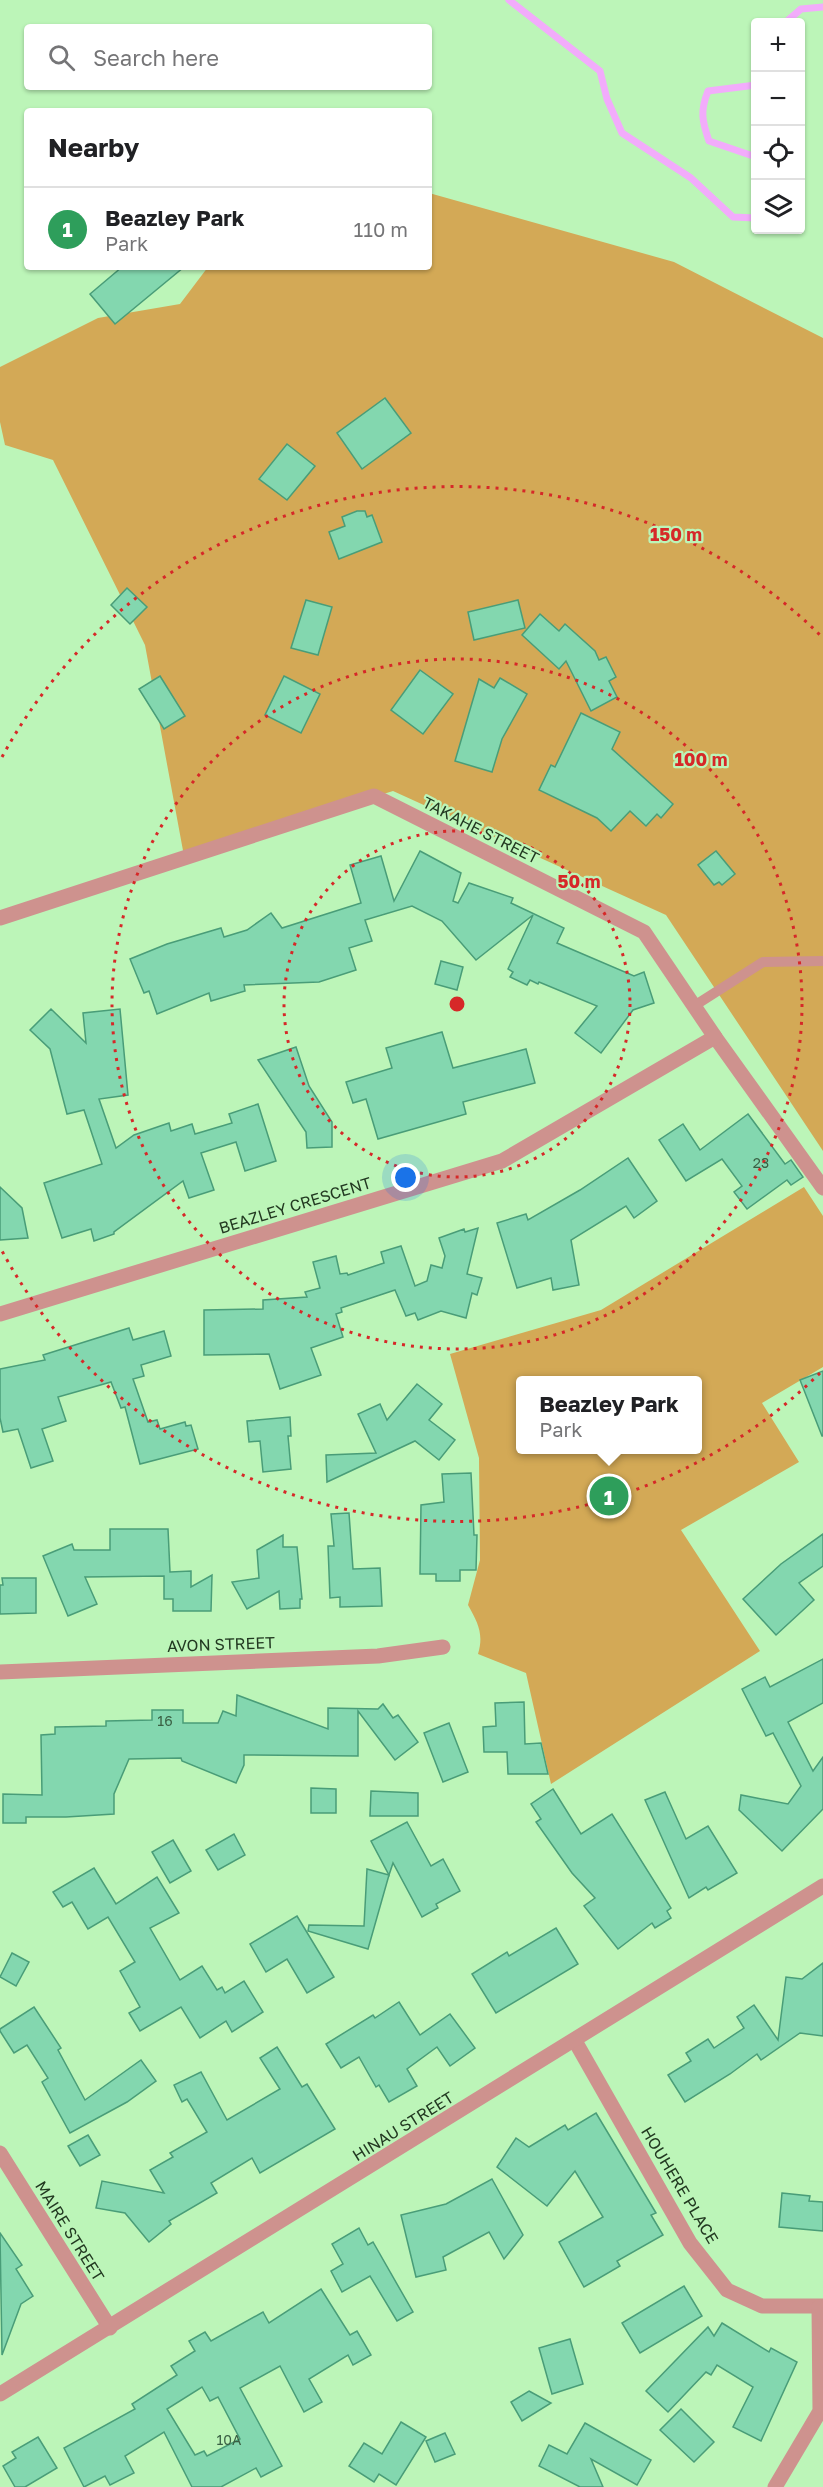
<!DOCTYPE html>
<meta charset="utf-8">
<style>
body{margin:0;font-family:"Golos Text",sans-serif;background:#f2f2f2;color:#202124}
.controls{position:absolute;right:18px;top:18px;display:grid;overflow:hidden;border-radius:6px;box-shadow:0 2px 4px #0004}
.controls button{width:54px;height:54px;display:grid;place-items:center;padding:0;border:0;border-bottom:2px solid #e0e0e0;background:#fff;color:#202124;font:30px sans-serif}
.you{position:absolute;left:406px;top:1178px;width:21px;height:21px;margin:-15px;border:4px solid #fff;border-radius:50%;background:#1a73e8;box-shadow:0 0 0 9px #1a73e833}
.badge{display:grid;place-items:center;width:39px;height:39px;border-radius:50%;background:#7c3aed;color:#fff;font-size:20px;font-weight:700}
.pin{position:absolute;translate:-50% -50%;border:3px solid #fff;box-shadow:0 2px 6px #0006}
.popup{position:absolute;left:516px;top:1376px;width:186px;height:78px;box-sizing:border-box;display:grid;place-content:center;border-radius:6px;background:#fff;filter:drop-shadow(0 2px 4px #0005);font-size:20px;white-space:nowrap;color:#757577}
.popup b{font-size:22px;color:#202124}
.popup::after{content:'';position:absolute;left:50%;top:100%;margin-left:-12px;border:12px solid transparent;border-top-color:#fff}
.list{margin:0;padding:0;list-style:none}
h2{display:flex;justify-content:space-between;align-items:center;height:78px;margin:0;padding:0 24px;font-size:26px}
h2 small{font-size:20px;font-weight:400;color:#757577}
.list li{display:grid;grid-template-columns:39px 1fr auto;gap:18px;align-items:center;box-sizing:border-box;height:84px;padding:0 24px;border-top:2px solid #e0e0e0}
.list b{display:block;font-size:22px;white-space:nowrap}
.list p{margin:0;font-size:20px;white-space:nowrap;color:#757577}
.list em{font-size:20px;font-style:normal;color:#757577}
.icon{flex:none;width:33px;height:33px;fill:none;stroke:currentColor;stroke-width:2;stroke-linecap:round;stroke-linejoin:round}
.map{position:relative;flex:none;width:823px;height:2487px;overflow:hidden}
.search{position:absolute;background:#fff;box-shadow:0 2px 4px #0004;left:24px;top:24px;width:408px;height:66px;display:flex;align-items:center;gap:15px;box-sizing:border-box;padding:0 21px;border-radius:6px;color:#757577;font-size:22px}
.panel{position:absolute;background:#fff;box-shadow:0 2px 4px #0004;left:24px;top:108px;width:408px;height:162px;border-radius:6px}
.map>svg:first-child{display:block}
.green{fill:#d3a956;fill-rule:evenodd}
.lines{fill:none;stroke-linecap:round;stroke-linejoin:round}
.stream{stroke:#f2acfb;stroke-width:7}
.building{fill:#83d7af;stroke:#499d78;stroke-width:1.5;fill-rule:evenodd}
.service{stroke:#ce928e;stroke-width:10}
.minor{stroke:#ce928e;stroke-width:15}
.ring{fill:none;stroke:#d62828;stroke-width:3;stroke-dasharray:3 6}
.labels{text-anchor:middle;dominant-baseline:central;stroke-width:4.5;stroke-linejoin:round;paint-order:stroke}
.number-label{font-size:14px;fill:#3a6044}
.street-label{font-size:16px;fill:#223921;stroke:#bcf5b8}
.centre{fill:#d62828;stroke:#bcf5b8;stroke-width:3}
.ring-label{font-size:18px;text-anchor:middle;font-weight:bold;fill:#d62828;stroke:#bcf5b8;stroke-width:4.5;stroke-linejoin:round;paint-order:stroke}
</style>
<div class="map">
<svg width="823" height="2487" viewBox="0 0 823 2487">
<rect width="100%" height="100%" fill="#bcf5b8"/>
<!-- green -->
<g class="green">
<polygon points="429,193 674,262 823,338 823,1151 666,915 393,791 184,856 145,645 53,460 5,445 0,422 0,367 98,318 180,304 208,267 429,267"/>
<path d="M804,1187L823,1216V1367L762,1403L799,1462L681,1530L760,1651L551,1784L526,1673L478,1654C484,1634 478,1623 468,1605L480,1560L479,1458L450,1354L601,1310ZM520,1380H698V1450H520Z"/>
</g>
<g class="lines">
<!-- stream -->
<g class="stream">
<polyline points="509,0 600,71 607,99 622,133 691,178 733,217 756,218"/>
<polyline points="786,22 801,9 823,7"/>
<path d="M756,85L708,91C700,111 702,121 709,141L756,157"/>
</g>
</g>
<!-- building -->
<g class="building">
<polygon points="122,267 184,267 115,324 90,294"/>
<polygon points="385,398 411,433 362,469 337,433"/>
<polygon points="287,444 315,466 287,500 259,479"/>
<polygon points="357,511 365,511 367,517 372,515 382,542 339,559 329,532 345,526 342,517"/>
<polygon points="127,588 147,607 130,624 111,605"/>
<polygon points="306,600 332,607 318,655 291,648"/>
<polygon points="518,600 525,628 474,640 468,612"/>
<polygon points="540,614 559,631 565,624 595,651 599,660 606,657 616,677 609,681 617,697 591,711 566,661 559,669 522,635"/>
<polygon points="420,670 453,694 423,734 391,710"/>
<polygon points="160,676 185,716 164,729 139,689"/>
<polygon points="284,676 320,694 301,733 265,715"/>
<polygon points="500,678 527,694 502,739 492,772 455,761 479,679 494,688"/>
<polygon points="581,713 620,732 612,749 673,804 661,818 657,814 646,826 630,811 611,831 597,818 539,790 551,765 555,767"/>
<polygon points="420,851 461,873 453,901 458,903 469,883 513,898 511,903 564,928 557,943 634,976 644,972 654,1003 633,1010 601,1053 575,1033 597,1006 539,982 538,984 530,980 527,985 510,977 513,972 508,969 533,915 476,960 442,921 412,906 365,920 372,941 349,948 356,970 319,982 244,985 245,991 211,1001 209,993 157,1014 149,991 144,993 130,959 167,944 221,928 224,937 247,930 271,913 282,928 361,903 350,865 381,856 394,901"/>
<polygon points="716,851 735,874 722,885 719,882 714,885 698,865"/>
<polygon points="441,961 463,967 457,990 435,984"/>
<polygon points="51,1009 86,1043 83,1013 120,1009 128,1095 99,1099 116,1148 134,1135 169,1123 171,1131 192,1124 195,1134 232,1123 229,1114 258,1104 276,1161 245,1171 236,1142 201,1153 214,1190 189,1198 183,1181 114,1232 114,1234 94,1241 91,1229 62,1238 44,1183 102,1164 84,1110 67,1114 50,1049 30,1030"/>
<polygon points="442,1032 453,1068 526,1049 535,1083 463,1102 466,1114 378,1139 366,1099 353,1103 346,1082 392,1068 386,1048"/>
<polygon points="296,1047 309,1086 332,1122 332,1147 307,1148 306,1132 258,1060"/>
<polygon points="748,1114 785,1164 791,1160 803,1177 791,1185 787,1180 747,1209 734,1192 742,1186 722,1159 686,1181 659,1140 683,1124 700,1150"/>
<polygon points="628,1158 657,1201 634,1218 626,1206 571,1240 579,1285 553,1290 551,1278 517,1288 497,1223 526,1214 528,1220 580,1190"/>
<polygon points="0,1187 22,1208 28,1238 0,1240"/>
<polygon points="478,1228 467,1274 482,1278 477,1295 472,1293 466,1318 441,1311 418,1320 415,1313 406,1316 395,1290 341,1308 342,1312 336,1314 343,1337 311,1348 321,1375 280,1389 269,1354 204,1355 204,1310 263,1309 263,1300 307,1297 305,1292 320,1288 313,1262 336,1256 340,1274 347,1273 348,1275 384,1263 381,1252 401,1246 415,1286 427,1281 431,1265 442,1268 445,1256 439,1238 464,1229 465,1232"/>
<polygon points="129,1328 133,1340 164,1331 171,1356 141,1365 144,1376 133,1379 148,1422 157,1420 160,1429 185,1422 186,1426 191,1425 198,1449 140,1464 125,1407 121,1408 111,1382 58,1397 66,1421 42,1429 53,1461 31,1468 18,1429 3,1432 0,1418 0,1369 45,1360 43,1355"/>
<polygon points="823,1371 823,1436 822,1436 800,1380"/>
<polygon points="417,1384 442,1404 429,1420 455,1440 439,1460 415,1441 327,1482 326,1455 376,1453 358,1414 380,1404 387,1420"/>
<polygon points="290,1417 291,1436 288,1436 291,1469 263,1472 260,1441 249,1442 247,1421"/>
<polygon points="471,1473 474,1535 477,1535 476,1570 460,1570 460,1581 436,1581 436,1574 420,1574 421,1505 444,1502 442,1474"/>
<polygon points="349,1513 353,1569 380,1568 382,1606 340,1607 340,1597 330,1598 328,1546 334,1546 331,1514"/>
<polygon points="110,1529 168,1529 170,1572 191,1571 191,1587 212,1575 211,1611 173,1611 173,1599 164,1599 164,1576 85,1577 97,1604 68,1616 43,1556 72,1544 74,1550 110,1550"/>
<polygon points="823,1534 823,1566 799,1583 814,1600 776,1635 743,1599 781,1564"/>
<polygon points="283,1535 283,1547 297,1547 302,1599 300,1599 300,1608 280,1609 279,1591 247,1609 232,1582 259,1578 257,1550"/>
<polygon points="2,1578 36,1578 36,1613 0,1614 0,1585 3,1585"/>
<polygon points="823,1659 823,1703 788,1722 813,1771 823,1757 823,1809 782,1851 739,1810 741,1795 788,1804 801,1786 773,1733 766,1736 742,1689 765,1677 770,1687"/>
<polygon points="237,1695 328,1729 328,1708 378,1709 383,1704 393,1718 398,1715 418,1742 395,1760 358,1711 358,1756 244,1755 244,1765 236,1783 182,1761 181,1758 129,1759 114,1794 114,1814 66,1817 26,1817 26,1823 3,1823 3,1794 42,1795 41,1735 55,1734 55,1727 106,1726 106,1721 152,1720 152,1710 183,1710 183,1723 218,1723 223,1711 236,1716"/>
<polygon points="524,1702 525,1744 541,1743 548,1774 508,1774 507,1752 484,1752 483,1727 496,1726 495,1703"/>
<polygon points="449,1723 468,1772 443,1782 424,1733"/>
<polygon points="311,1788 336,1789 336,1813 311,1813"/>
<polygon points="553,1789 581,1834 612,1814 671,1908 667,1911 671,1918 655,1928 652,1923 618,1949 584,1906 595,1898 572,1873 536,1822 541,1819 531,1804"/>
<polygon points="371,1791 418,1793 418,1816 370,1816"/>
<polygon points="665,1792 686,1839 708,1826 737,1873 708,1890 706,1887 689,1898 645,1800"/>
<polygon points="407,1822 431,1866 443,1859 460,1891 436,1904 438,1908 422,1917 393,1863 389,1875 371,1841"/>
<polygon points="234,1834 245,1855 218,1870 206,1850"/>
<polygon points="173,1840 191,1871 170,1883 152,1852"/>
<polygon points="94,1868 116,1904 157,1877 179,1913 150,1928 180,1980 202,1966 217,1990 222,1987 225,1993 244,1981 263,2012 232,2032 226,2021 200,2038 181,2007 140,2031 129,2013 140,2007 120,1971 135,1962 108,1917 88,1929 72,1902 63,1907 53,1892"/>
<polygon points="367,1869 389,1875 368,1949 308,1931 309,1925 364,1926"/>
<polygon points="297,1916 334,1977 307,1993 287,1959 266,1972 250,1944"/>
<polygon points="556,1928 578,1964 496,2013 472,1974 507,1952 509,1956"/>
<polygon points="12,1953 29,1962 16,1986 0,1977"/>
<polygon points="823,1963 823,2036 800,2033 761,2060 757,2054 730,2074 685,2102 668,2075 691,2061 686,2053 708,2039 714,2048 744,2028 737,2017 754,2005 778,2040 786,1977 802,1979"/>
<polygon points="399,2002 420,2035 450,2014 475,2048 450,2066 437,2047 407,2069 417,2086 389,2102 379,2085 376,2087 359,2057 341,2068 326,2044 373,2015 375,2018"/>
<polygon points="34,2007 61,2048 58,2050 85,2100 141,2060 156,2081 127,2102 70,2133 42,2082 48,2078 27,2045 14,2053 0,2031 0,2029"/>
<polygon points="277,2047 302,2087 307,2084 335,2129 260,2173 252,2158 211,2183 217,2193 169,2221 171,2224 149,2242 125,2213 96,2208 102,2181 164,2193 150,2170 173,2157 170,2153 207,2132 187,2099 182,2102 174,2085 201,2072 227,2120 280,2089 260,2058"/>
<polygon points="596,2113 656,2213 651,2215 663,2235 617,2261 620,2266 584,2287 559,2242 603,2217 575,2171 547,2206 497,2167 516,2138 529,2147 565,2125 568,2130"/>
<polygon points="88,2135 100,2155 80,2166 68,2146"/>
<polygon points="492,2179 523,2235 504,2259 489,2232 443,2257 446,2270 416,2277 401,2215 446,2204"/>
<polygon points="782,2193 810,2196 809,2201 823,2202 823,2231 779,2227"/>
<polygon points="359,2228 368,2245 373,2242 413,2312 397,2321 370,2276 342,2292 331,2271 343,2264 332,2244"/>
<polygon points="0,2233 22,2265 16,2269 33,2296 21,2304 2,2355"/>
<polygon points="684,2286 702,2316 640,2353 622,2323"/>
<path d="M321,2289L350,2335L357,2331L371,2355L353,2365L348,2355L309,2379L322,2402L304,2412L280,2366L240,2388L282,2466L261,2477L256,2468L221,2487H192L164,2432L125,2456L134,2473L110,2485L105,2476L84,2487L64,2448L135,2409L132,2404L177,2375L171,2366L195,2351L189,2341L205,2332L211,2341L263,2312L269,2323ZM202,2387L210,2401L218,2397L240,2439L207,2456L204,2451L195,2455L167,2409Z"/>
<polygon points="722,2323 769,2352 771,2348 797,2362 761,2441 733,2427 753,2387 717,2365 711,2375 706,2372 668,2412 646,2391 708,2327 714,2336"/>
<polygon points="570,2339 583,2384 552,2394 539,2348"/>
<polygon points="529,2391 551,2403 522,2421 511,2402"/>
<polygon points="681,2409 714,2442 694,2462 660,2430"/>
<polygon points="401,2422 426,2437 396,2485 379,2474 374,2482 349,2466 364,2443 382,2454"/>
<polygon points="585,2423 651,2460 637,2485 591,2459 603,2487 580,2487 539,2466 549,2445 567,2454"/>
<polygon points="445,2433 455,2454 435,2462 426,2441"/>
<polygon points="38,2437 57,2468 25,2487 15,2487 3,2466 16,2458 12,2452"/>
</g>
<g class="lines">
<!-- service -->
<polyline class="service" points="694,1006 763,962 823,961"/>
<!-- minor -->
<g class="minor">
<polyline points="0,918 374,796 644,932 715,1037 823,1188"/>
<polyline points="0,1314 502,1161 715,1037"/>
<polyline points="0,1672 378,1656 443,1647"/>
<polyline points="575,2041 690,2243 727,2290 762,2306 823,2306"/>
<polyline points="0,2153 110,2328"/>
<polyline points="0,2394 823,1886"/>
<polyline points="775,2487 820,2411 819,2307"/>
</g>
</g>
<!-- distance rings -->
<g class="ring">
<circle cx="457" cy="1004" r="173"/>
<circle cx="457" cy="1004" r="345"/>
<path d="M820 1373A518 518 0 0 1 2 1251M2 757A518 518 0 0 1 820 635"/>
</g>
<g class="labels">
<!-- number labels -->
<g class="number-label">
<text x="761" y="1162">23</text>
<text x="165" y="1720">16</text>
<text x="229" y="2439">10A</text>
</g>
<!-- street labels -->
<g class="street-label">
<text transform="translate(481 830) rotate(27)">TAKAHE STREET</text>
<text transform="translate(295 1205) rotate(-17)">BEAZLEY CRESCENT</text>
<text transform="translate(221 1644) rotate(-2)">AVON STREET</text>
<text transform="translate(403 2126) rotate(-32)">HINAU STREET</text>
<text transform="translate(680 2185) rotate(59)">HOUHERE PLACE</text>
<text transform="translate(70 2231) rotate(58)">MAIRE STREET</text>
</g>
</g>
<circle cx="457" cy="1004" r="9" class="centre"/>
<g class="ring-label">
<text x="676" y="541">150 m</text>
<text x="701" y="766">100 m</text>
<text x="579" y="888">50 m</text>
</g>
</svg>
<div class="controls">
<button>+</button>
<button>−</button>
<button><svg class="icon" aria-label="locate" viewBox="0 0 24 24"><circle cx="12" cy="12" r="6"/><path d="M12 2v4M12 18v4M2 12h4M18 12h4"/></svg></button>
<button><svg class="icon" aria-label="layers" viewBox="0 0 24 24"><path d="M12 4l9 5-9 5-9-5zM3 14l9 5 9-5"/></svg></button>
</div>
<div class="you"></div>
<div class="pin badge" style="left:609px;top:1496px;background:#2e9e5b">1</div>
<div class="popup"><b>Beazley Park</b>Park</div>
<div class="search"><svg class="icon" aria-label="search" viewBox="0 0 24 24"><circle cx="10" cy="10" r="6"/><path d="M15 15l6 6"/></svg>Search here</div>
<section class="panel">
<h2>Nearby<small></small></h2>
<ul class="list">
<li><span class="badge" style="background:#2e9e5b">1</span><div><b>Beazley Park</b><p>Park</p></div><em>110 m</em></li>
</ul>
</section>
</div>
